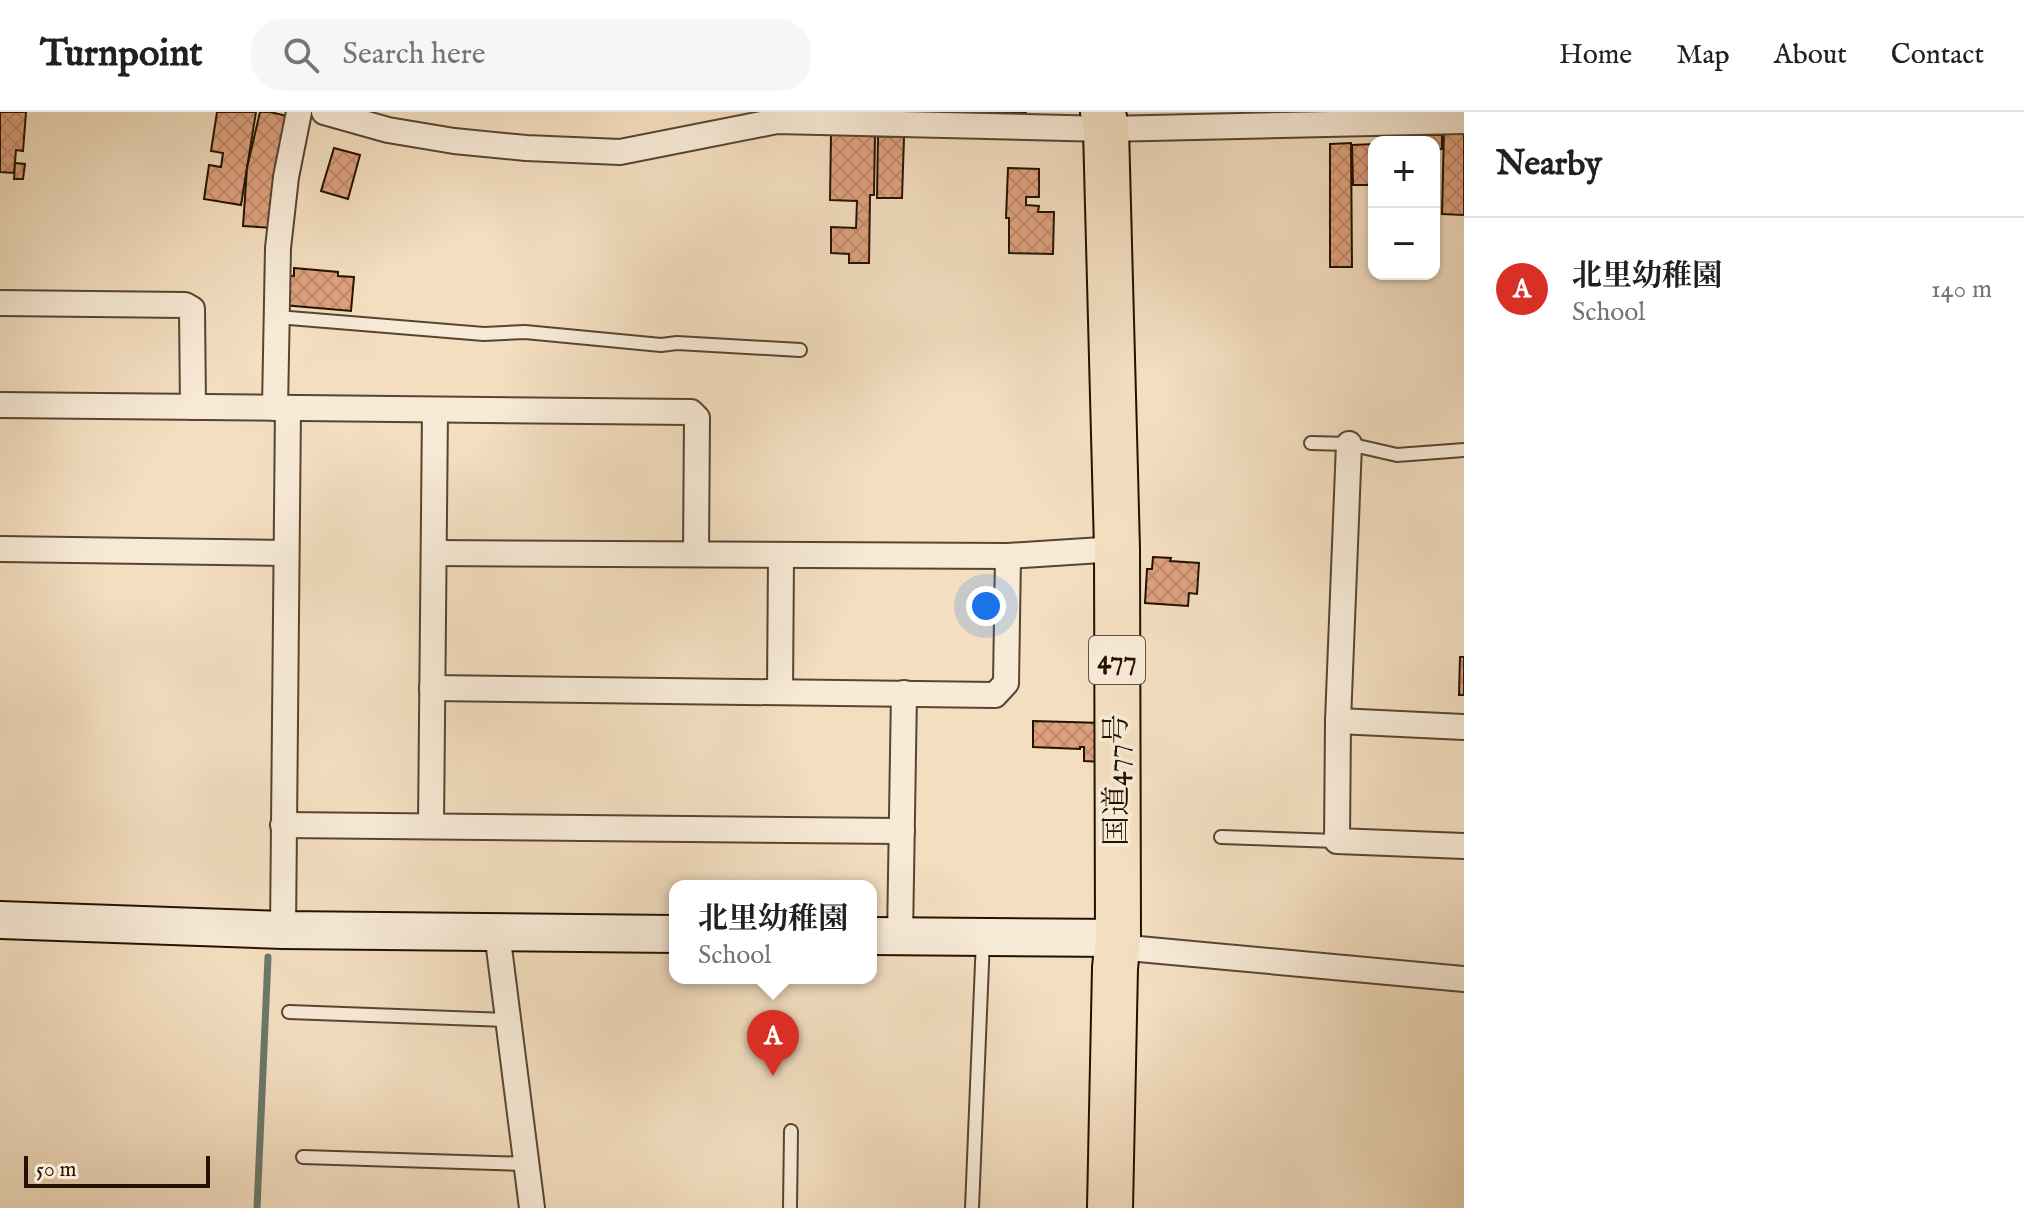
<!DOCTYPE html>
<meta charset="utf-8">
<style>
body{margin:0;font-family:"IM FELL English","Noto Serif JP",serif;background:#f6f6f6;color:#202124}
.controls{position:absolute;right:24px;top:24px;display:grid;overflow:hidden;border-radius:16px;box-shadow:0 2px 6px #0004}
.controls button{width:72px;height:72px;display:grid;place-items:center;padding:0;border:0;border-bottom:2px solid #e0e0e0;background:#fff;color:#202124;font:40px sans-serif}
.scale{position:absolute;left:24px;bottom:20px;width:186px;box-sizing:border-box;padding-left:8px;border:4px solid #231201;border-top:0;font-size:22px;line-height:28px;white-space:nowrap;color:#231201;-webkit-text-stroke:6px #f7ead6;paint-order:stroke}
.you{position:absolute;left:986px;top:494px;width:28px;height:28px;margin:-20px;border:6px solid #fff;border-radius:50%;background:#1a73e8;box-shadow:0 0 0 12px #1a73e833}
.badge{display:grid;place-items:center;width:52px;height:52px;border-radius:50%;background:#d93025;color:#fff;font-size:26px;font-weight:700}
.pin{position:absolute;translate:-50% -66px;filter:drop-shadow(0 2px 4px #0008)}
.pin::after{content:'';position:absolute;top:42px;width:28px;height:24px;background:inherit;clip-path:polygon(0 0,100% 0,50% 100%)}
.popup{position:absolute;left:669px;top:768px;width:208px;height:104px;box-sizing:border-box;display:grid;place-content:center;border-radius:16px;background:#fff;filter:drop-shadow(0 2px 6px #0005);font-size:26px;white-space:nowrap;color:#757577}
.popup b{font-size:30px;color:#202124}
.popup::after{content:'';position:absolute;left:50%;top:100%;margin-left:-16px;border:16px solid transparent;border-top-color:#fff}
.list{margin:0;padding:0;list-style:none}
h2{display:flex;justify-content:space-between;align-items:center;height:104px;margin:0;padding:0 32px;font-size:34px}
h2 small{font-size:26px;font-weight:400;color:#757577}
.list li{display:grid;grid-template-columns:52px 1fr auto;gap:24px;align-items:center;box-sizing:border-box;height:144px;padding:0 32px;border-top:2px solid #e0e0e0}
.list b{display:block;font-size:30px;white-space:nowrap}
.list p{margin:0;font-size:26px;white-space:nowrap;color:#757577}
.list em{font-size:26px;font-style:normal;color:#757577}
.icon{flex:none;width:44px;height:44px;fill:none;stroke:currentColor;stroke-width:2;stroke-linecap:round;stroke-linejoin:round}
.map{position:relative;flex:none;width:1464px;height:1096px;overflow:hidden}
header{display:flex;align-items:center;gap:48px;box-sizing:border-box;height:112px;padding:0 40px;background:#fff;border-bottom:2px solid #e0e0e0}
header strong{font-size:38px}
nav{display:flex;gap:44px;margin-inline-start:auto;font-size:28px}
.search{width:560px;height:72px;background:#f6f6f6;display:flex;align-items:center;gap:20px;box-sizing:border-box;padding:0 28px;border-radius:32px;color:#757577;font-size:30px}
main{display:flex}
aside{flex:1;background:#fff}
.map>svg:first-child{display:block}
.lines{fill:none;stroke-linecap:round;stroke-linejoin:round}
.stream{stroke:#6b786a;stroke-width:7}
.building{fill:url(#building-cross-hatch);stroke:#231201;stroke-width:2}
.lane-casing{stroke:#574531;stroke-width:16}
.street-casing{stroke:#574531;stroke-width:28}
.secondary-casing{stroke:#231201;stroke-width:40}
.highway-casing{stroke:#231201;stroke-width:48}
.lane{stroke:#f7ead6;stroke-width:12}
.street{stroke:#f7ead6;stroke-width:24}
.secondary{stroke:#f7ead6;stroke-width:36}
.highway{stroke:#f3dec0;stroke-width:44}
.labels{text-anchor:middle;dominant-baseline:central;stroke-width:7;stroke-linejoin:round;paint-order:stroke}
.shield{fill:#f7ead6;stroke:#635341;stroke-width:2}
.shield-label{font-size:28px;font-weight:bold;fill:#231201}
.street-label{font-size:30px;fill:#231201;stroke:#f7ead6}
</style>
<header>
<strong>Turnpoint</strong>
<div class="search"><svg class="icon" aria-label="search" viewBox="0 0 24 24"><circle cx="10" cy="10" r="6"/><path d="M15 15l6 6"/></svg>Search here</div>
<nav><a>Home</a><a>Map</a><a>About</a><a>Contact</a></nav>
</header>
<main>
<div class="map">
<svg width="1464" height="1096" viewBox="0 0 1464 1096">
<defs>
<pattern id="building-cross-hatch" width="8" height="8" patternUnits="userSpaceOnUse" patternTransform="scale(2)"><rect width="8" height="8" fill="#dea17e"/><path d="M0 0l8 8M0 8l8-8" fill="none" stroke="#be8a6b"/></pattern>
</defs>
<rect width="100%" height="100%" fill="#f3dec0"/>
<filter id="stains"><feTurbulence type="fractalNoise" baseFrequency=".0025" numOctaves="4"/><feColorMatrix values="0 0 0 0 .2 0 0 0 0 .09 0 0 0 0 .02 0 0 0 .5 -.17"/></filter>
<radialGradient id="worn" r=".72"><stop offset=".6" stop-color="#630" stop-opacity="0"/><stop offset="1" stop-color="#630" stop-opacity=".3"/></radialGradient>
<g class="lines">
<!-- stream -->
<polyline class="stream" points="257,1096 268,845"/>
</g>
<!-- building -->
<g class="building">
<polygon points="0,0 26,0 23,39 16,38 14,61 0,60"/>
<polygon points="217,0 256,0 241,93 204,87 209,53 221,55 223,41 211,39"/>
<polygon points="260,0 270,0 291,5 273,116 243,114 247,56"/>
<polygon points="981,0 1026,0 1025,4 981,3"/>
<polygon points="1444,17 1464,17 1464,103 1442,102"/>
<polygon points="831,22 875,23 874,83 870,83 869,151 849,151 849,142 831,141 831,115 856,116 857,89 830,88"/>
<polygon points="1426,22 1426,30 1384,30 1384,24"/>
<polygon points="1427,23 1442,23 1442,37 1434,37 1434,30 1427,30"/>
<polygon points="878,24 904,25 902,86 877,86"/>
<polygon points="1351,31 1352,155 1330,155 1330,32"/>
<polygon points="1374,32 1374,73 1353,73 1352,33"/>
<polygon points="334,36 360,43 348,87 321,79"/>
<polygon points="15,51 25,52 23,67 14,67"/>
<polygon points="1008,56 1039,57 1039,85 1026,85 1026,93 1039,94 1038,100 1054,100 1053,142 1009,141 1009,106 1006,106"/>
<polygon points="294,156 338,160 338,164 354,165 351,199 283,193 285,163 294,164"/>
<polygon points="1153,445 1171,446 1170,449 1199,451 1197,482 1189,481 1188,494 1145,491 1147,457 1152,457"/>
<polygon points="1460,545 1464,545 1464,583 1459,583"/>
<polygon points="1033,609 1103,611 1103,650 1084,649 1084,635 1080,635 1080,637 1033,635"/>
</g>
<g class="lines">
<!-- lane casing -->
<g class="lane-casing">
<g id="lane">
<polyline points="277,205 484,222 525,220 661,233 677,231 800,238"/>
<polyline points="1311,331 1349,332 1397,343 1464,338"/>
<polyline points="1221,725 1337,729"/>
<polyline points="289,900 507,908"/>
<polyline points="303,1045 528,1052"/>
<polyline points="790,1096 791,1019"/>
<polyline points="972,1096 983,827"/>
</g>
</g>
<!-- street casing -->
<g class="street-casing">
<g id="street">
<polyline points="324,0 388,18 454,29 526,36 620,40 777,9 1106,17 1464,9"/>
<polyline points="0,191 185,193 192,197 193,295"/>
<polyline points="0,293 691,300 697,306 696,442"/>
<polyline points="275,296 278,136 286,65 299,0"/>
<polyline points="1349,332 1338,609 1337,729 1464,734"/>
<polyline points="0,437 285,441"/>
<polyline points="434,441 1008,444 1117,437"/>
<polyline points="432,576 995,583 1006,571 1008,444"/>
<polyline points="780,580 781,443"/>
<polyline points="1338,609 1464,615"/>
<polyline points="283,713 902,719"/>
<polyline points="431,714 435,298"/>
<polyline points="283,818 288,296"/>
<polyline points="497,820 532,1096"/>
<polyline points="900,825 904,581"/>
<polyline points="1117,835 1464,867"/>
</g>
</g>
<!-- secondary casing -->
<g class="secondary-casing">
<g id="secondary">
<polyline points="0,808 283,818 675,822"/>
<polyline points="871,824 1118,826"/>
</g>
</g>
<!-- highway casing -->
<g class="highway-casing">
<polyline id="highway" points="1103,0 1106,17 1117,437 1118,826 1115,856 1110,1096"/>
</g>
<!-- lane -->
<use href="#lane" class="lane"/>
<!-- street -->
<use href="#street" class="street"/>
<!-- secondary -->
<use href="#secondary" class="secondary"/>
<!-- highway -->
<use href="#highway" class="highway"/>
</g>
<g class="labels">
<!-- shield labels -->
<rect class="shield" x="1089" y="524" width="56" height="48" rx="6"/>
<g class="shield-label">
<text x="1117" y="548">477</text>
</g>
<!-- street labels -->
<g class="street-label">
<text transform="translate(1118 668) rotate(-90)">国道477号</text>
</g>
</g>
<rect width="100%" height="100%" filter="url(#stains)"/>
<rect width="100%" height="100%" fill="url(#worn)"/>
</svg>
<div class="controls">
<button>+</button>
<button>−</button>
</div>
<div class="scale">50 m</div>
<div class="you"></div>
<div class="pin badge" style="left:773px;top:964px">A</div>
<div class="popup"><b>北里幼稚園</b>School</div>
</div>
<aside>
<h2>Nearby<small></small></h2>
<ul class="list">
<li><span class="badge">A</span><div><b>北里幼稚園</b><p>School</p></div><em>140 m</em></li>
</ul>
</aside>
</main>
